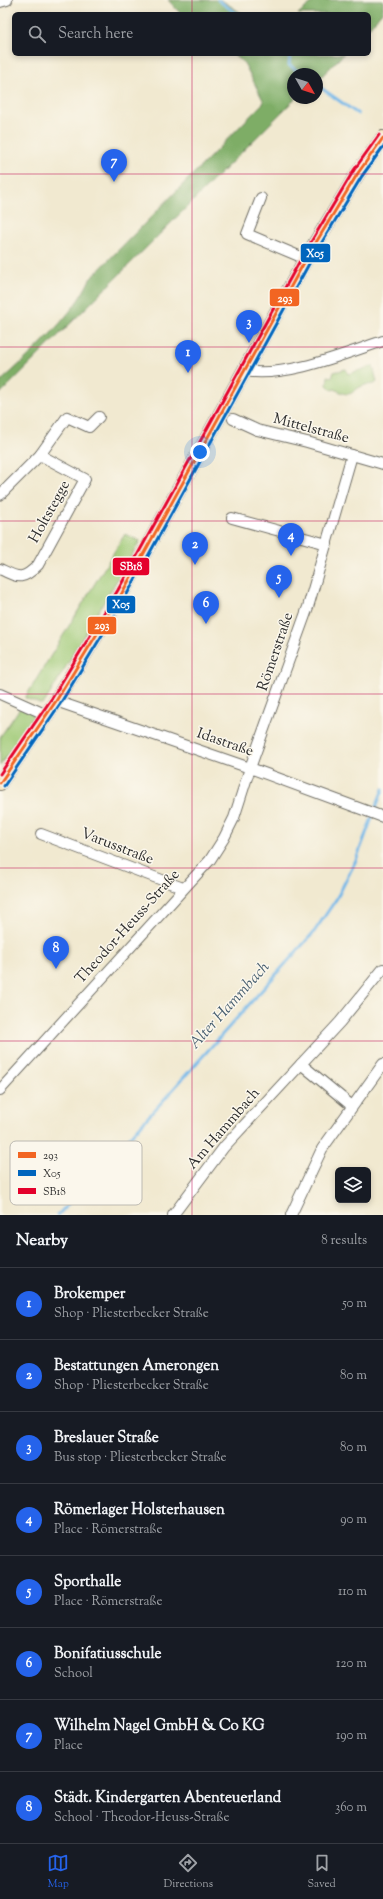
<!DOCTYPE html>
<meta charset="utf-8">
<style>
body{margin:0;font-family:"Sorts Mill Goudy",serif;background:#20242c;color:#f1f3f6}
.controls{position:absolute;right:12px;bottom:12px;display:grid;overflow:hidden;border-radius:6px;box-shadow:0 2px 6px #0003}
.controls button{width:36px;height:36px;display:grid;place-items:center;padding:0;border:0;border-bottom:1px solid #363941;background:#171b24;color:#f1f3f6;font:20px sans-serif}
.compass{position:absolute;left:287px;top:68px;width:36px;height:36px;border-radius:50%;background:#171b24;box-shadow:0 2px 6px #0003;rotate:129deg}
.you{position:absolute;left:200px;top:452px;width:14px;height:14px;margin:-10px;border:3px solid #fff;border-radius:50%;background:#1a73e8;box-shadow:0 0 0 6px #1a73e833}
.badge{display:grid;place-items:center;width:26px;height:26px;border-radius:50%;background:#2563eb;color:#fff;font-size:13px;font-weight:700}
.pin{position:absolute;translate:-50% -33px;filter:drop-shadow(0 1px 2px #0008)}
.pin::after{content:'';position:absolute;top:21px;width:14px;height:12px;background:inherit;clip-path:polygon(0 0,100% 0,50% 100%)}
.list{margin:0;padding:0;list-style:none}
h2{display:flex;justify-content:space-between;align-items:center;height:52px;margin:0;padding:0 16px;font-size:17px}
h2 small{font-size:13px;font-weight:400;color:#9ea1a6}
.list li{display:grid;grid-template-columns:26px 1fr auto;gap:12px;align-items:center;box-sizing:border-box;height:72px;padding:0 16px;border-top:1px solid #363941}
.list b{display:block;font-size:15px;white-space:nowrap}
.list p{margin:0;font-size:13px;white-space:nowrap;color:#9ea1a6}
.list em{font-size:13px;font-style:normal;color:#9ea1a6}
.icon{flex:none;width:22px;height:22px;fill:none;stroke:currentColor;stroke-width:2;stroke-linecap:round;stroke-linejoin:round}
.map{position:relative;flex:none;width:383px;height:1215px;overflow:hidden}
.search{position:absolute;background:#171b24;box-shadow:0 2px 6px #0003;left:12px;right:12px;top:12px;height:44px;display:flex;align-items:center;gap:10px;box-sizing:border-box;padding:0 14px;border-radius:6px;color:#9ea1a6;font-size:15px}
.sheet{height:628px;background:#171b24}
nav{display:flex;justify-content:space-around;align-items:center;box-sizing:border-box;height:56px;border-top:1px solid #363941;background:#171b24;font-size:11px;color:#9ea1a6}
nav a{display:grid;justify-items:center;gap:2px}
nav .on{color:#2563eb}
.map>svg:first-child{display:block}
.green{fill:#9ec975;stroke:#647a50}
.forest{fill:#7ead66;stroke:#546c48}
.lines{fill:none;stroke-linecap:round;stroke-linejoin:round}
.stream{stroke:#72b7e9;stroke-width:3}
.street-casing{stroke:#706e65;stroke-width:12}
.secondary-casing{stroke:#706e65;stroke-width:16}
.street{stroke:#fff;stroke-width:10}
.secondary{stroke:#f9e7c3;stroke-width:14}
.bus-1-casing{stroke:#fbf7ec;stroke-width:6}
.bus-2-casing{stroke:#fbf7ec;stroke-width:6}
.bus-3-casing{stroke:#fbf7ec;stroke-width:6}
.bus-1{stroke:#f26522;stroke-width:3}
.bus-2{stroke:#0065bd;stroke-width:3}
.bus-3{stroke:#e4002b;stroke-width:3}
.grid{fill:none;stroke:#c2185b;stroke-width:1;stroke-opacity:0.55}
.labels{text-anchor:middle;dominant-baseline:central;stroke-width:3;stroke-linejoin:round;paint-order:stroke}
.street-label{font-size:15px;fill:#2b2b2b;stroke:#fbf7ec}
.water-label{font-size:16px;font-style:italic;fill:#445c6e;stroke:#fbf7ec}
.key{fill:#fbf7ec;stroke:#bdbab2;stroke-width:1}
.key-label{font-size:11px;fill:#2b2b2b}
.line-badge{stroke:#fbf7ec;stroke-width:1.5}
.badge-label{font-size:11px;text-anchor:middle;font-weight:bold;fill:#fff}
</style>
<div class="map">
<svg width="383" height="1215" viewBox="0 0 383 1215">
<rect width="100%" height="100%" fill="#fbf7ec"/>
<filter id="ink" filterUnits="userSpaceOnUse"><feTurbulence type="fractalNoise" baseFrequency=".025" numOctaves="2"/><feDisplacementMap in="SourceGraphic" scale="8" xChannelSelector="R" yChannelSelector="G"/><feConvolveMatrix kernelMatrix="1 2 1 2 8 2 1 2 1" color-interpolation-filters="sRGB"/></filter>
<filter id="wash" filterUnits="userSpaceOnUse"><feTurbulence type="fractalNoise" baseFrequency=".012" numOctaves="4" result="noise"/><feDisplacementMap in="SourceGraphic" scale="16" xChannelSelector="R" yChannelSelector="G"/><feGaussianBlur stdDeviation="0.9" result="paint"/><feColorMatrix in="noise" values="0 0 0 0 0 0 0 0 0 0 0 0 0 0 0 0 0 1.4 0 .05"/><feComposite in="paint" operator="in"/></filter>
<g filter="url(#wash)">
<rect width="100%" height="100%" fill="#f1e9d0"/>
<!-- green -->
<g class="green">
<path d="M373,366L377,382C373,386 370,384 365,385C350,390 354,400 335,389L332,390L327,385L328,376L332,377L334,372L346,369L348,374Z"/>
<polygon points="125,534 140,541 45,702 41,704 25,698"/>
<polygon points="20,708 31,712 34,716 0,766 0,737"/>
</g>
<!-- forest -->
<g class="forest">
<polygon points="168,0 221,0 243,14 181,14"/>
<polygon points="315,0 383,0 383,11 369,28 369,14 298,14"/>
<path d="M233,54H344L317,81V74H293V98H296L0,394V382C30,355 74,315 90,279L264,102L244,63Z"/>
</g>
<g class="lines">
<!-- stream -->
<g class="stream">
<polyline points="218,0 237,14"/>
<polyline points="290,54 289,65 302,74"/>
<polyline points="317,85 358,114"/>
<polyline points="58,1215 160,1104 314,932 337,898 356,860 383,789"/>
</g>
</g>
</g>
<g filter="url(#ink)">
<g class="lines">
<!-- street casing -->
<g class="street-casing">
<g id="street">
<polyline points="0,2 7,0"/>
<polyline points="261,198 247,234 306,259"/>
<path d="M245,371C286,378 344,354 383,341"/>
<polyline points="233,419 257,430 307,442 383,464"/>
<polyline points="0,495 40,455 67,417 89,427 99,417"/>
<polyline points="232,518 327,544"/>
<path d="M0,569C19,578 22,581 38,565L85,479L40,455"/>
<polyline points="0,694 47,715"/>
<polyline points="56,701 250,768 383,817"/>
<polyline points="41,834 183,888"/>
<polyline points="301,1064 352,1106"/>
<polyline points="0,1090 210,860 224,838 234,818 250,768 308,607 352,455"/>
<polyline points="173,1215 224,1147 340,1022 383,969"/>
<polyline points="291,1215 322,1149 383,1064"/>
</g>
</g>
<!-- secondary casing -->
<g class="secondary-casing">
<polyline id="secondary" points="0,783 56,701 122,593 306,259 358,173 383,138"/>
</g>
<!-- street -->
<use href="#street" class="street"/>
<!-- secondary -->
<use href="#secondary" class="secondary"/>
<!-- bus-1 casing -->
<g class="bus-1-casing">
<polyline id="bus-1" points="0,783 56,701 122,593 306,259 358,173 383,138"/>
</g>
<!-- bus-2 casing -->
<g class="bus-2-casing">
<polyline id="bus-2" points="4,786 60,704 126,596 310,262 362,176 383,147"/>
</g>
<!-- bus-3 casing -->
<g class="bus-3-casing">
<polyline id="bus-3" points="0,774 52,698 118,590 302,257 354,170 379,135"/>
</g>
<!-- bus-1 -->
<use href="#bus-1" class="bus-1"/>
<!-- bus-2 -->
<use href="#bus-2" class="bus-2"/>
<!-- bus-3 -->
<use href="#bus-3" class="bus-3"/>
</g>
</g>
<!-- grid -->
<path class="grid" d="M192,0V14M192,54V1215M0,174H383M0,347H383M0,521H383M0,694H383M0,868H383M0,1041H383"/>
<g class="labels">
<!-- street labels -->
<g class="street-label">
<text transform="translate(311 429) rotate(15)">Mittelstraße</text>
<text transform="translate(50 512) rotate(-61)">Holtstegge</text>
<text transform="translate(276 652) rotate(-71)">Römerstraße</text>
<text transform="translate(225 743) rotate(19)">Idastraße</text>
<text transform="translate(117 847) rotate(21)">Varusstraße</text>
<text transform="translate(128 927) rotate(-48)">Theodor-Heuss-Straße</text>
<text transform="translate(224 1129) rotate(-49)">Am Hammbach</text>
</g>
<!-- water labels -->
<g class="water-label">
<text transform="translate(230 1006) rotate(-48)">Alter Hammbach</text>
</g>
</g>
<!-- legend -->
<rect x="10" y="1141" width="132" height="64" rx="6" class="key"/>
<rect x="18" y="1152" width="18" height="6" fill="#f26522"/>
<rect x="18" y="1170" width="18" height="6" fill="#0065bd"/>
<rect x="18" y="1188" width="18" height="6" fill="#e4002b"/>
<g class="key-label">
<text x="43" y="1159">293</text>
<text x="43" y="1177">X05</text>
<text x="43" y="1195">SB18</text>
</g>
<g class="line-badge">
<rect x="300" y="243" width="31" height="20" rx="4" fill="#0065bd"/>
<rect x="269" y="288" width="31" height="19" rx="4" fill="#f26522"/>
<rect x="112" y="557" width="38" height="19" rx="4" fill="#e4002b"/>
<rect x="106" y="595" width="30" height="19" rx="4" fill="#0065bd"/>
<rect x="87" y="616" width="30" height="19" rx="4" fill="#f26522"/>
</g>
<g class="badge-label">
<text x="315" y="257">X05</text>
<text x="285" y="302">293</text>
<text x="131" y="570">SB18</text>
<text x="121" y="608">X05</text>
<text x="102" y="629">293</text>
</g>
</svg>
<div class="controls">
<button><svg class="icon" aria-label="layers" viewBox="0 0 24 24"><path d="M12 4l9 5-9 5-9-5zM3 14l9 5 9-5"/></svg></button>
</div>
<svg class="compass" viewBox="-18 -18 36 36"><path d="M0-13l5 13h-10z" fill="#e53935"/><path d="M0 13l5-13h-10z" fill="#9ea1a6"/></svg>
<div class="you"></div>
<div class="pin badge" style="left:188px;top:373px">1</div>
<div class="pin badge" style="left:195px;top:565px">2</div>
<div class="pin badge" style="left:249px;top:343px">3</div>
<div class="pin badge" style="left:291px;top:556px">4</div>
<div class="pin badge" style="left:279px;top:598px">5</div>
<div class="pin badge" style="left:206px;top:624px">6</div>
<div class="pin badge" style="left:114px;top:182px">7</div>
<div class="pin badge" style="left:56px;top:969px">8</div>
<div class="search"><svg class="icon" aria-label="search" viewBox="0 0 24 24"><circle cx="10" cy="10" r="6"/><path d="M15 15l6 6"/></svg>Search here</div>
</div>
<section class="sheet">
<h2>Nearby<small>8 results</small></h2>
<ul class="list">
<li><span class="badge">1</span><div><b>Brokemper</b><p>Shop · Pliesterbecker Straße</p></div><em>50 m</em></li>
<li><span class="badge">2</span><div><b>Bestattungen Amerongen</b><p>Shop · Pliesterbecker Straße</p></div><em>80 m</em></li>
<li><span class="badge">3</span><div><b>Breslauer Straße</b><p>Bus stop · Pliesterbecker Straße</p></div><em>80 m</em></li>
<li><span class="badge">4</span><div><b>Römerlager Holsterhausen</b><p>Place · Römerstraße</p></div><em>90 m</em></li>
<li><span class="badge">5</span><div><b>Sporthalle</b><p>Place · Römerstraße</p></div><em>110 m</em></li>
<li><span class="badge">6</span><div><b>Bonifatiusschule</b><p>School</p></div><em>120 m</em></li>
<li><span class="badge">7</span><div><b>Wilhelm Nagel GmbH &amp; Co KG</b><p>Place</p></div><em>190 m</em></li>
<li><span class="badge">8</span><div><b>Städt. Kindergarten Abenteuerland</b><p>School · Theodor-Heuss-Straße</p></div><em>360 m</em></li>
</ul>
</section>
<nav>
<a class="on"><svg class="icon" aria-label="map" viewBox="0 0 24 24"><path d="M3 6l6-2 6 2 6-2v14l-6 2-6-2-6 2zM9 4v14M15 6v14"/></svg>Map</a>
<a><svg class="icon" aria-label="directions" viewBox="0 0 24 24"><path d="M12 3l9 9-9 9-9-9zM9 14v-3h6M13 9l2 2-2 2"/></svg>Directions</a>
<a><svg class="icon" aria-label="saved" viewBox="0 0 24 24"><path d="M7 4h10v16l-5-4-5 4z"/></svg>Saved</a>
</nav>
